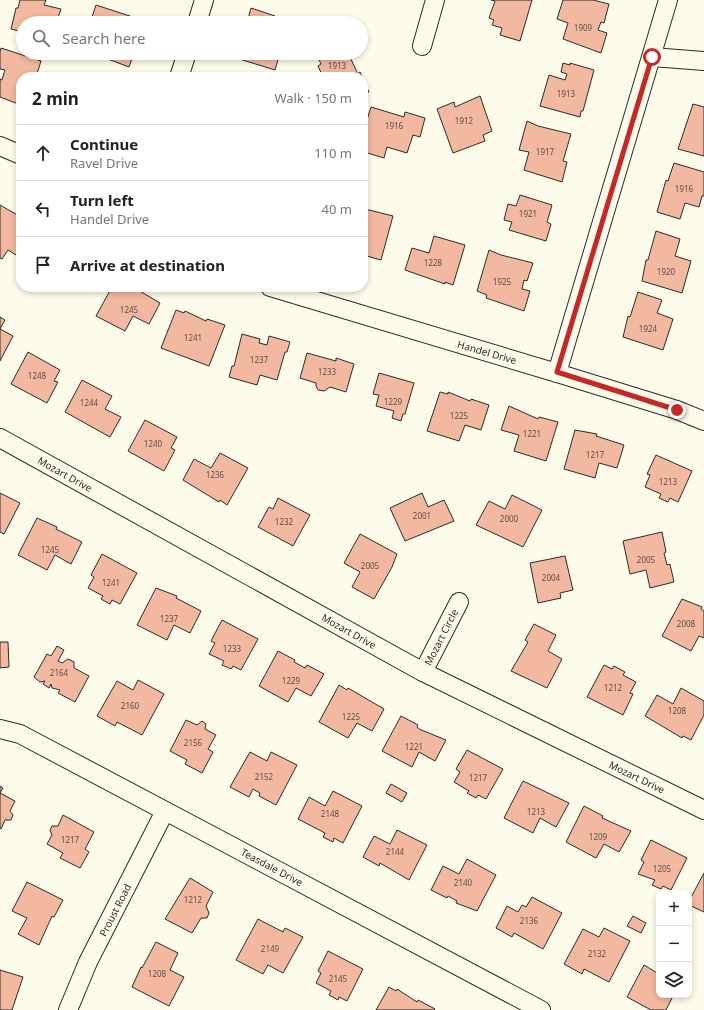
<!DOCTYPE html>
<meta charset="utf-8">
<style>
body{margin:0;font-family:"Noto Sans",sans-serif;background:#f2f2f2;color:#222}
.controls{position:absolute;right:12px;bottom:12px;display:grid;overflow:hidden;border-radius:8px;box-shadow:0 2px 6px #0003}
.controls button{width:36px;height:36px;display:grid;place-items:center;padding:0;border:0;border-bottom:1px solid #e0e0e0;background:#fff;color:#222;font:20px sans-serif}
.stop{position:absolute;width:12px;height:12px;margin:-9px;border:3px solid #c62828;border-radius:50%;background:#fff}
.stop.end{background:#c62828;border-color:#fff;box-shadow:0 1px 4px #0008}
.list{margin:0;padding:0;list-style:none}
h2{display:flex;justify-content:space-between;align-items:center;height:52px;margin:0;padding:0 16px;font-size:17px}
h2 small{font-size:13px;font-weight:400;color:#767676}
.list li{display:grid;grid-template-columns:26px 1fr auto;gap:12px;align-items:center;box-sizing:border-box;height:56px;padding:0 16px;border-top:1px solid #e0e0e0}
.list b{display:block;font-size:15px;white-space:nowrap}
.list p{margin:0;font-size:13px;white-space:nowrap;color:#767676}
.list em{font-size:13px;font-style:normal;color:#767676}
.icon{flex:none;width:22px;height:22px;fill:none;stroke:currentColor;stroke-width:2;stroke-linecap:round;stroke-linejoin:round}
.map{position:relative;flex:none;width:704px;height:1010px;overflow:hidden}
.search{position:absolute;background:#fff;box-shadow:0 2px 6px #0003;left:16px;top:16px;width:352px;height:44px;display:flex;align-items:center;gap:10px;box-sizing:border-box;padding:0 14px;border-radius:22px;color:#767676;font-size:15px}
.panel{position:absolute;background:#fff;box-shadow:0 2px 6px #0003;left:16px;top:72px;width:352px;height:220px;border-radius:16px}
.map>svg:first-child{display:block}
.building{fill:#f2b8a0;stroke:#2b2b2b}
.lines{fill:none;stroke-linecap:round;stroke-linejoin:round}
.minor-casing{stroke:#2b2b2b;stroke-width:20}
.minor{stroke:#fdfbea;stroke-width:18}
.route{stroke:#c62828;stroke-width:5}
.labels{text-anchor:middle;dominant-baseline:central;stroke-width:3;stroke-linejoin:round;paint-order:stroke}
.number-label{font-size:8px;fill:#5d4e48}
.street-label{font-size:10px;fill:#2b2b2b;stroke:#fdfbea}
</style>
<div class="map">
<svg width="704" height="1010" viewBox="0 0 704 1010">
<rect width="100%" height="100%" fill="#fdfbea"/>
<!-- building -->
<g class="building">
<polygon points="20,0 46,0 44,5 61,9 56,23 23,23 23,32 11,29 16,8 18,8"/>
<polygon points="491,0 532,0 520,41 500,35 502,28 492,25 494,20 489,18 495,1"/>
<polygon points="563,0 593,0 609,4 604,23 601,22 598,30 607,33 601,53 563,39 568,23 557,19"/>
<polygon points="96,5 139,19 138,23 90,23"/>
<polygon points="251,8 275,16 273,23 247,23"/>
<polygon points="1,48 41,61 36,77 21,77 21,105 0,97 0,79 2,80 5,70 0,69 0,52"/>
<polygon points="92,53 134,53 129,67"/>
<polygon points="238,53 280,53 275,70 236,58"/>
<polygon points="316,53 347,53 347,54 345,55 346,57 349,55 357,72 355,75 360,72 362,77 323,77 318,66 321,64"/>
<polygon points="563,63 570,65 570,63 594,70 583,111 581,111 580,117 540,106 549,75 565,80 567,74 561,72"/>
<polygon points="363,80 369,92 363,94"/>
<polygon points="480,96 492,131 483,135 485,141 453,153 437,109 454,102 455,107"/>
<polygon points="693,104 704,107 704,156 678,149"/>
<polygon points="371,107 404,117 405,112 425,118 420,137 413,135 407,153 387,147 384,158 364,152 367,142 363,141 363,132"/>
<polygon points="527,121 538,126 571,134 563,161 567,162 562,182 524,170 529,152 519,150"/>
<polygon points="674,163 704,172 704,196 702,196 699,207 685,203 680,219 657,212 666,180 668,181"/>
<polygon points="520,195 552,205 547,222 551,224 546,241 509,230 512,222 504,220 508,204 516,206"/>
<polygon points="0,205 21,217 21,258 8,250 2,259 0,258"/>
<polygon points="365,209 393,216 381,260 363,255 363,217"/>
<polygon points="656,231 680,239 675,256 691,261 682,293 642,281 646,260 648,260"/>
<polygon points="434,236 465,245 453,285 445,282 445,284 405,270 412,248 429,253"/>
<polygon points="489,250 501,255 533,263 527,281 524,280 522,289 530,291 524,311 486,298 487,295 477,291"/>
<polygon points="112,287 133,287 160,303 149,324 133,316 125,331 96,316"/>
<polygon points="638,292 662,300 657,313 673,319 663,350 623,337 628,316 630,317"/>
<polygon points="176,310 184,313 185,311 206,321 207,319 225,325 209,366 161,348"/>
<polygon points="0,317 5,320 0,329 13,336 0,361"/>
<polygon points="242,334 260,339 259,343 267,345 269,336 290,342 287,352 285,352 277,380 260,375 257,385 229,377 232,366 234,366"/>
<polygon points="28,352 60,370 54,381 58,382 47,403 11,384"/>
<polygon points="307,353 336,361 336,358 354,364 346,392 330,387 324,391 318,390 316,386 316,383 300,378"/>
<polygon points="379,373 414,383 405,414 403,414 401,421 392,418 394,411 376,406 379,395 373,394"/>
<polygon points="82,380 112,396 105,409 121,417 110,437 65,412"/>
<polygon points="440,392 448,394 448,392 470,401 471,399 489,405 481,430 465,425 459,441 427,431"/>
<polygon points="509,406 538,419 539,417 558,422 546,461 514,451 519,435 501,430"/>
<polygon points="145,420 177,437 171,448 175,450 164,471 128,451"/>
<polygon points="575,430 597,434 596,436 624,445 617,468 599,463 595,478 564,469"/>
<polygon points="220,453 248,468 227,505 220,500 219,502 183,480 194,459 211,468"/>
<polygon points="656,455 692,471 678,502 670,498 668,502 659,498 661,494 645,487 650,475 647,474"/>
<polygon points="0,493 20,503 4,534 0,532"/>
<polygon points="422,493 428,507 444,500 454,521 405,541 390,508"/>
<polygon points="512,495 542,510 523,547 476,525 489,501 505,509"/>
<polygon points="278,498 310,515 293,546 258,527 269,507 273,509"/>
<polygon points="37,518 57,527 56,529 82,542 71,564 55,555 47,570 18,555"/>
<polygon points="662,532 666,552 664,553 667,565 670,564 674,582 650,588 646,570 630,574 623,541"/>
<polygon points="360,534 397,554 392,567 374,599 352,587 360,572 344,563"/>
<polygon points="102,554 137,573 120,604 112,600 110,604 101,599 103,596 88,588 94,577 91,575"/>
<polygon points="565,556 573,590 560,593 561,598 538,603 530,563"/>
<polygon points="156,588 177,596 176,598 201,611 190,633 174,625 167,640 137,625"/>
<polygon points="682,599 702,607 701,609 704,611 704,638 699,636 691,651 662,636"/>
<polygon points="222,620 258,639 241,670 233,666 231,669 222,665 224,661 209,654 215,643 211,641"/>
<polygon points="534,624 556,635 548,651 562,659 547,688 511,671 528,642 525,640"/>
<polygon points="0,642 8,642 9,667 0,668"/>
<polygon points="57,646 64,650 58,661 62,663 68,659 74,662 74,668 89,676 75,702 58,693 60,690 52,688 51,684 49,688 43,684 45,681 40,682 34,677 47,654 51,656"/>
<polygon points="278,651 295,660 294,662 305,668 307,665 324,674 311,696 296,688 288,702 259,686"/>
<polygon points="604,665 612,669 614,666 625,672 623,675 636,682 630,693 633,694 623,715 587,697"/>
<polygon points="138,680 164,694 142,735 117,722 115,726 97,716 117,681 133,690"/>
<polygon points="339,685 347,690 348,688 384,709 372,731 357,723 348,738 319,722"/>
<polygon points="681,688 704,701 704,715 691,740 683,736 682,738 645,716 657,695 673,704"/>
<polygon points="401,716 418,725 417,727 419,729 446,740 435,761 419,752 412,767 382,751"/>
<polygon points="186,720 197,725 202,721 206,724 205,729 216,735 208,749 213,752 202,773 185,764 187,760 170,751"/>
<polygon points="467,750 503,769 486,799 478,795 476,798 467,793 469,791 454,782 460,772 456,769"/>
<polygon points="250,752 267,761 271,752 297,765 276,805 259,796 260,793 253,789 249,797 230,787"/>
<polygon points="523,781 569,803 556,827 540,818 533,833 504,818"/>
<polygon points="391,784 407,793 402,802 386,793"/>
<polygon points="0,786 3,788 0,793 15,801 10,811 13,815 11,820 5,820 1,829 0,828"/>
<polygon points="333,791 362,806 343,843 334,838 333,842 323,837 325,833 298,819 309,797 325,806"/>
<polygon points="584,806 603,816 602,818 631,831 619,852 604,844 596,858 566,842"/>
<polygon points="63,815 94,832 85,849 89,852 80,868 60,858 63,853 47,844 52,835 50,830 52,826 58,826"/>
<polygon points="397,830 427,845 409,880 380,863 379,866 363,857 374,836 390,844"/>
<polygon points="651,840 687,858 671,890 663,886 661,889 652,885 655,880 638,874 644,862 641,860"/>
<polygon points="467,859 496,875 477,911 456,903 457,901 448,896 447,898 431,890 443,866 459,874"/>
<polygon points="704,873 704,912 689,905 689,901"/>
<polygon points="190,878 213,892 206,906 209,913 207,918 201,918 192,933 165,919"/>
<polygon points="27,882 63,900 54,917 52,916 39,945 18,934 27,918 12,911"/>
<polygon points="532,897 562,913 543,949 514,933 512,937 496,928 507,906 518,912 522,905 526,907"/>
<polygon points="633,916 646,923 641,933 627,926"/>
<polygon points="258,919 283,932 285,928 303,937 283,973 268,965 263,974 236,960"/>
<polygon points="604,928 630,941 609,982 584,969 582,974 564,964 583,929 599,937"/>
<polygon points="156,942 178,953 170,970 184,977 169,1006 132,987 141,967 142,968"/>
<polygon points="328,951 363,969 347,1001 339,997 338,1000 329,995 331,991 316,983 321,973 318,971"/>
<polygon points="644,965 659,974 659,995 673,996 666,1010 651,1010 627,997"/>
<polygon points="0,970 23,977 12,1010 0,1010"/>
<polygon points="389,987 396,991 397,989 417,1002 418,1000 435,1009 434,1010 376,1010"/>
</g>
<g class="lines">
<!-- minor casing -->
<g class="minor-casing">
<g id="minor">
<polyline points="197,23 204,0"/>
<polyline points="422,46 435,0"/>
<polyline points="652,57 704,61"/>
<polyline points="179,77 187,53"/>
<polyline points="0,146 21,155"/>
<polyline points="270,287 557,373 677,410 704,421"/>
<polyline points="557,373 668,0"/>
<polyline points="0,438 423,672 704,810"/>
<polyline points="423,672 459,602"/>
<polyline points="0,729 20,734 541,1010"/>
<polyline points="68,1010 88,962 165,811"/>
</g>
</g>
<!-- minor -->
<use href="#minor" class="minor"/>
</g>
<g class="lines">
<!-- route -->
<polyline class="route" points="652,57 557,372 677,410"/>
</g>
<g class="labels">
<!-- number labels -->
<g class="number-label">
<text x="583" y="27">1909</text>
<text x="337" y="65">1913</text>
<text x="566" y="93">1913</text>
<text x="464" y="120">1912</text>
<text x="394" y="125">1916</text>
<text x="545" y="151">1917</text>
<text x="684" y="188">1916</text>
<text x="528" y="213">1921</text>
<text x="433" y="262">1228</text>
<text x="666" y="271">1920</text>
<text x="502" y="281">1925</text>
<text x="129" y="309">1245</text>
<text x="648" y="328">1924</text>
<text x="193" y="337">1241</text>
<text x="259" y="359">1237</text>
<text x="327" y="371">1233</text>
<text x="37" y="375">1248</text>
<text x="393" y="401">1229</text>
<text x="89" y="402">1244</text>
<text x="459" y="415">1225</text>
<text x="532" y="433">1221</text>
<text x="153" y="443">1240</text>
<text x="595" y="454">1217</text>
<text x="215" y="474">1236</text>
<text x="668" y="481">1213</text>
<text x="422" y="515">2001</text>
<text x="509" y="518">2000</text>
<text x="284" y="521">1232</text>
<text x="50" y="549">1245</text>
<text x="646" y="559">2005</text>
<text x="370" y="565">2005</text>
<text x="551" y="577">2004</text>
<text x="111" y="582">1241</text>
<text x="169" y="618">1237</text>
<text x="686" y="623">2008</text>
<text x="232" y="648">1233</text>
<text x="59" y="672">2164</text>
<text x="291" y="680">1229</text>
<text x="613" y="687">1212</text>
<text x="130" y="705">2160</text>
<text x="677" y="710">1208</text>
<text x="351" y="716">1225</text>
<text x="193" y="742">2156</text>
<text x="414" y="746">1221</text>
<text x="264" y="776">2152</text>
<text x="478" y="777">1217</text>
<text x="536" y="811">1213</text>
<text x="330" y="813">2148</text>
<text x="598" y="836">1209</text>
<text x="70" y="839">1217</text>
<text x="395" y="851">2144</text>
<text x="662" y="868">1205</text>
<text x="463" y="882">2140</text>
<text x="193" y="899">1212</text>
<text x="529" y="920">2136</text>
<text x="270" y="948">2149</text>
<text x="597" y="953">2132</text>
<text x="157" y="973">1208</text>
<text x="338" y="978">2145</text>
</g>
<!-- street labels -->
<g class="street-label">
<text transform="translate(487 352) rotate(16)">Handel Drive</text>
<text transform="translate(65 474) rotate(29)">Mozart Drive</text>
<text transform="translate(349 631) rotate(29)">Mozart Drive</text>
<text transform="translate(441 637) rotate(-63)">Mozart Circle</text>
<text transform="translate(637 777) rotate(26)">Mozart Drive</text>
<text transform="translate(272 867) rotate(28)">Teasdale Drive</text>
<text transform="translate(115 910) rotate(-63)">Proust Road</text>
</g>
</g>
</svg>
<div class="controls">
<button>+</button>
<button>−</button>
<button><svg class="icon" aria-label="layers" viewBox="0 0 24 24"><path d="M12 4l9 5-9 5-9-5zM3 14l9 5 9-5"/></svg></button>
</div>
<div class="stop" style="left:652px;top:57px"></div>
<div class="stop end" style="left:677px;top:410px"></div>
<div class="search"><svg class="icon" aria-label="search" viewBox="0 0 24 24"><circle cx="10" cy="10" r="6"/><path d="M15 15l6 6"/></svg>Search here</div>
<section class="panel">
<h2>2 min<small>Walk · 150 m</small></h2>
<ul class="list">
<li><svg class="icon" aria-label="ahead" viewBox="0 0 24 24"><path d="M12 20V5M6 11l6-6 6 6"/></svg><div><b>Continue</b><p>Ravel Drive</p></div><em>110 m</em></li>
<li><svg class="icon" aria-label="left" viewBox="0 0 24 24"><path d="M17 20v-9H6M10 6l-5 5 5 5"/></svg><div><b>Turn left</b><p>Handel Drive</p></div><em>40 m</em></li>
<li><svg class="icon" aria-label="arrive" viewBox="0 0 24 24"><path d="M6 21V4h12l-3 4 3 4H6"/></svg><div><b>Arrive at destination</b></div></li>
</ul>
</section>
</div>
